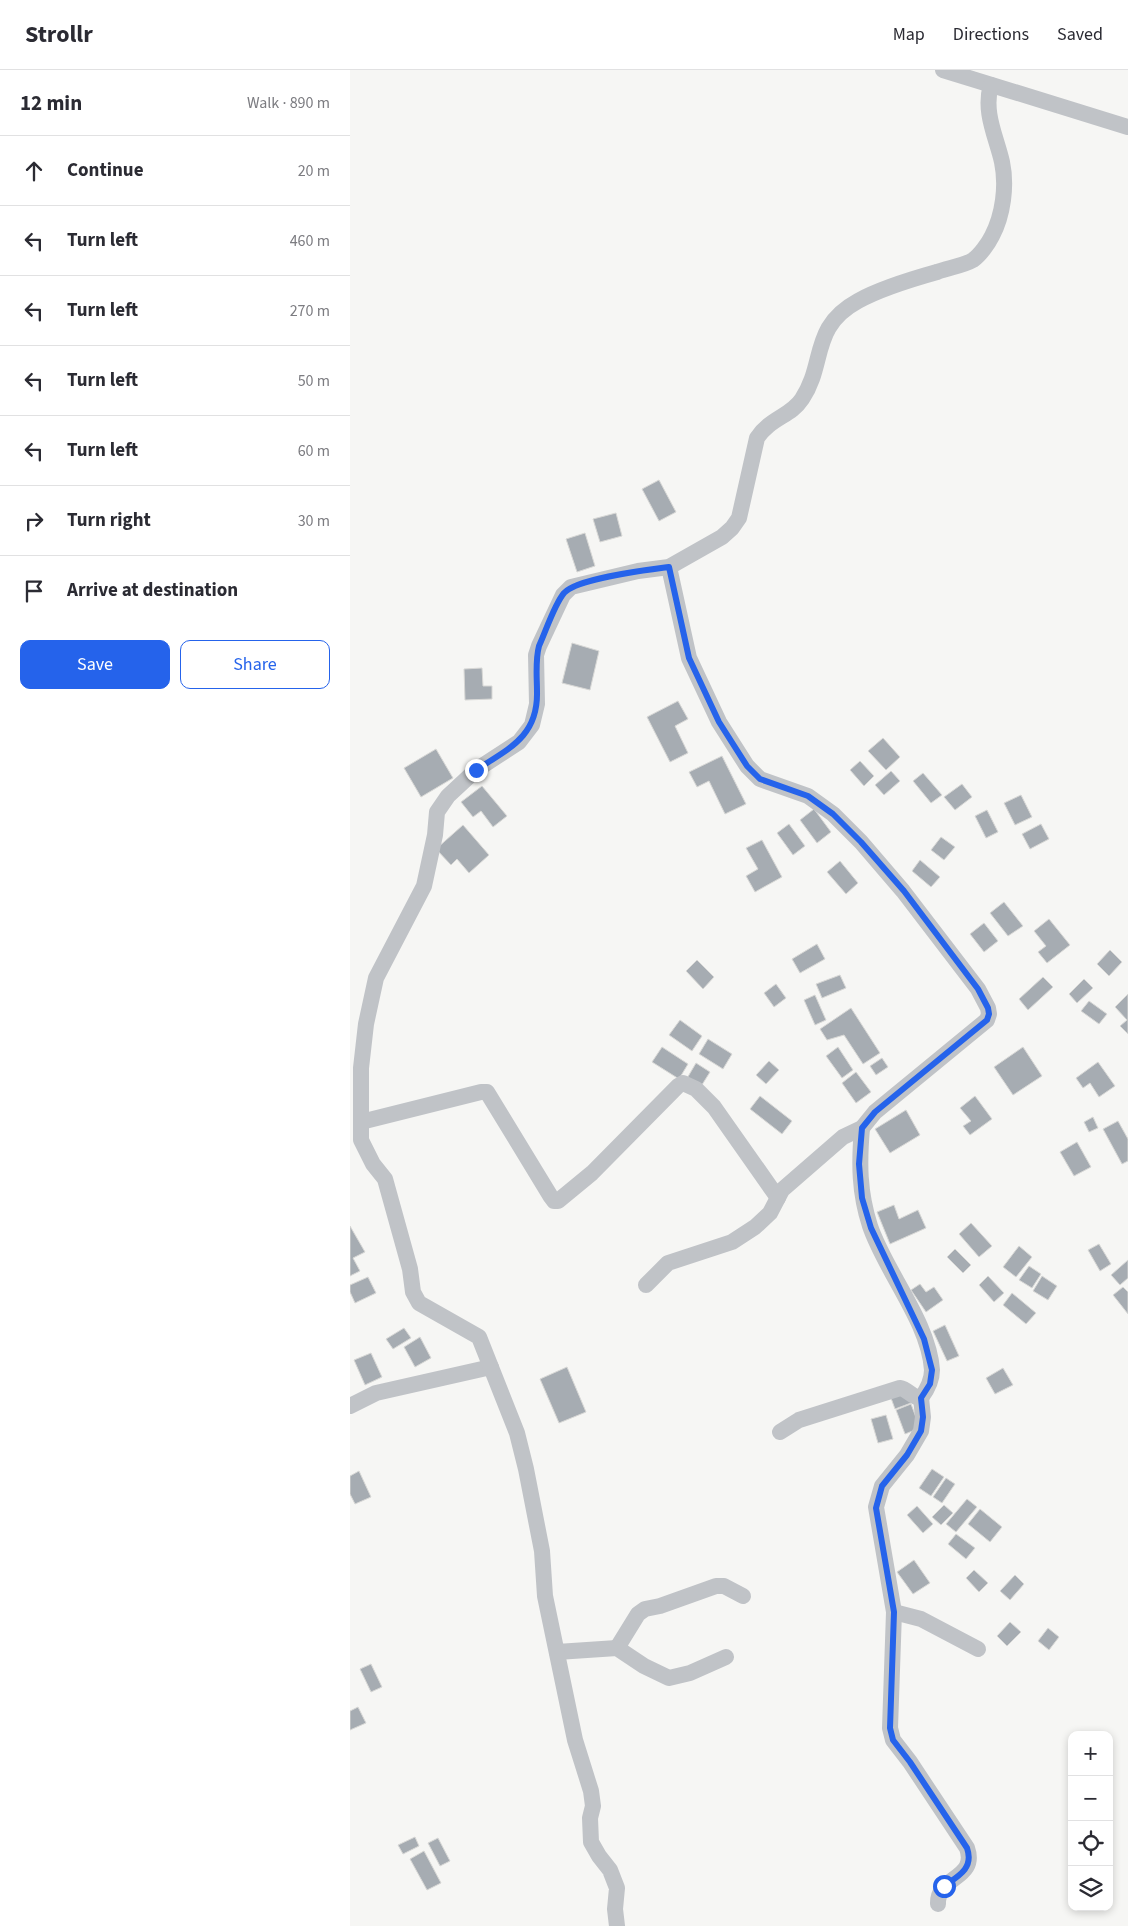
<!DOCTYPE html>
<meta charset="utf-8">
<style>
body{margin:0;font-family:"Source Sans 3",sans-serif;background:#f2f2f3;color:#2b2b33}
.controls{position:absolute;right:15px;bottom:15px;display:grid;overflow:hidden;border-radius:10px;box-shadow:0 2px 8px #0003}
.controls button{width:45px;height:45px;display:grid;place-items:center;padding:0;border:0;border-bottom:1px solid #e1e1e2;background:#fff;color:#2b2b33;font:25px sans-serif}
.stop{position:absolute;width:15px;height:15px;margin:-11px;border:4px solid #2563eb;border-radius:50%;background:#fff}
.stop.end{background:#2563eb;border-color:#fff;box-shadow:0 1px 5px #0008}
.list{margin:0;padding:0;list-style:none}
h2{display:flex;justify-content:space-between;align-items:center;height:65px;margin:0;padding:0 20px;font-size:21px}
h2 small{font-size:16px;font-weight:400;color:#7c7c81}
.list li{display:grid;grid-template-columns:32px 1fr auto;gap:15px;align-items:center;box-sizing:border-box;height:70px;padding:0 20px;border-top:1px solid #e1e1e2}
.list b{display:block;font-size:19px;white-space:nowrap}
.list em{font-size:16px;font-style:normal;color:#7c7c81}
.actions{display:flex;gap:10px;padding:15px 20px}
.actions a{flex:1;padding:11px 0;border:1px solid #2563eb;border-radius:10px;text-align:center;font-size:18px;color:#2563eb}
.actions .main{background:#2563eb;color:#fff}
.icon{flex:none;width:28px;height:28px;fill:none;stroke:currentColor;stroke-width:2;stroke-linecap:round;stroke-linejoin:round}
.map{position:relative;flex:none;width:778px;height:1856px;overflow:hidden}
header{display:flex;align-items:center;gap:30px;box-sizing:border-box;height:70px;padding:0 25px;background:#fff;border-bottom:1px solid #e1e1e2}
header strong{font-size:24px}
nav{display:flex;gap:28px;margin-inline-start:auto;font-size:18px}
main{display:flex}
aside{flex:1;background:#fff}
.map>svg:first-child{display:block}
.building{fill:#a6acb2;stroke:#d8d8d6}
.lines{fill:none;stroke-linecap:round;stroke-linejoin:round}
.minor{stroke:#c0c3c7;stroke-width:16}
.route{stroke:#2563eb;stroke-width:6}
</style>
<header>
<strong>Strollr</strong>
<nav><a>Map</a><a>Directions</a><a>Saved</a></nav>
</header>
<main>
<aside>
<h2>12 min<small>Walk · 890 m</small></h2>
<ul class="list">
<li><svg class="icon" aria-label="ahead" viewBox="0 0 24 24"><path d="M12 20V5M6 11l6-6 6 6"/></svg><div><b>Continue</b></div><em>20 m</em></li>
<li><svg class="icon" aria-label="left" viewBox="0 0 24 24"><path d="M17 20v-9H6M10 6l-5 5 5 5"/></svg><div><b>Turn left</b></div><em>460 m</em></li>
<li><svg class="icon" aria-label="left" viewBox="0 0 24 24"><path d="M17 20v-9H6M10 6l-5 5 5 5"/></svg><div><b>Turn left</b></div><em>270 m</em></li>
<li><svg class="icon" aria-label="left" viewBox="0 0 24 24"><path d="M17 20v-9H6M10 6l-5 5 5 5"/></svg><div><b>Turn left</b></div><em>50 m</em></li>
<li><svg class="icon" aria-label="left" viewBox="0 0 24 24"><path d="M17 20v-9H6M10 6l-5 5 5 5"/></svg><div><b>Turn left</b></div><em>60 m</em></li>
<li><svg class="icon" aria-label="right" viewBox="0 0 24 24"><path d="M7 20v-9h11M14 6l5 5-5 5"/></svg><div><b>Turn right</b></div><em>30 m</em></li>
<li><svg class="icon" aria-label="arrive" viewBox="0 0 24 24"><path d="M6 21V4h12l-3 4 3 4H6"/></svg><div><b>Arrive at destination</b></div></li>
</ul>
<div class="actions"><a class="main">Save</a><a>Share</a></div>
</aside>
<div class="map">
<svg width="778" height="1856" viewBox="0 0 778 1856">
<rect width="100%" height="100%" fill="#f6f6f4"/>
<!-- building -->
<g class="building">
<polygon points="309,410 326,442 309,451 292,419"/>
<polygon points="266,443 272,466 250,472 243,449"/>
<polygon points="235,463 245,496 227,502 216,469"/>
<polygon points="222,573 249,581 240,620 212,613"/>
<polygon points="132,598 133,616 142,616 142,629 115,630 114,599"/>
<polygon points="328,631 338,649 325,656 338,683 320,692 297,647"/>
<polygon points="533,668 550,687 536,700 518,681"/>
<polygon points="86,679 103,708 71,727 54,698"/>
<polygon points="372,686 396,734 375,744 359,711 347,717 339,702"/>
<polygon points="510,691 524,706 514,716 500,700"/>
<polygon points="541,701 550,711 534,725 525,715"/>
<polygon points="573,703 592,725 581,733 563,711"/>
<polygon points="612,714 622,727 605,740 594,727"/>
<polygon points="132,716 157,746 143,757 131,741 123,747 111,732"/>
<polygon points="671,725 682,747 665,755 654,733"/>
<polygon points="464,739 481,762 467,773 450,750"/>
<polygon points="637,740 648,762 636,768 625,746"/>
<polygon points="439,754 455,776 443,785 427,763"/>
<polygon points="691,754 699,769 680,779 672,764"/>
<polygon points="113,755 139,785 119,803 107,789 101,795 86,779"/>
<polygon points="591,767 605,777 594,790 581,780"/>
<polygon points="412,770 432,807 405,822 396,806 408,799 396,778"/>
<polygon points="570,790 590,807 581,817 562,801"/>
<polygon points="490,791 508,813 496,824 477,802"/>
<polygon points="654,832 673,856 658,866 640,843"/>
<polygon points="699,849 720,875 697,893 688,882 696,876 684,861"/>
<polygon points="634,853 648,871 634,882 620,864"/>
<polygon points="467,874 475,889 450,903 442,889"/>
<polygon points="760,880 772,892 759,906 747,894"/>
<polygon points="347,890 364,907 353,919 336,901"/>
<polygon points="490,905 496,918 472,928 466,914"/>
<polygon points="693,907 703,917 678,940 669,929"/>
<polygon points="734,909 743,918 727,933 719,924"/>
<polygon points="426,914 436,928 424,937 414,923"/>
<polygon points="778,924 778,964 770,956 777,950 765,937"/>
<polygon points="465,925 476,950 465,955 454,930"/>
<polygon points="739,931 757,944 749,954 731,941"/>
<polygon points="501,938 530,983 513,994 494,965 477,970 470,959"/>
<polygon points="330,950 352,966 342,981 319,965"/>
<polygon points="358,969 382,984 373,999 349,984"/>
<polygon points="312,977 338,994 329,1009 302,992"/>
<polygon points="488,977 503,1000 492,1008 476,986"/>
<polygon points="673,977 692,1006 663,1025 644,997"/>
<polygon points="532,988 538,997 526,1005 520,996"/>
<polygon points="419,991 429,1000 416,1014 406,1005"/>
<polygon points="748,992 765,1016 749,1027 740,1013 733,1018 726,1008"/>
<polygon points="346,993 360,1002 350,1018 336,1010"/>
<polygon points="506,1002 521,1022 506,1033 492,1013"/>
<polygon points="410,1026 442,1051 432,1064 400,1039"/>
<polygon points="625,1026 642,1049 620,1065 613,1056 621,1051 610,1038"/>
<polygon points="556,1040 570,1065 540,1083 525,1059"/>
<polygon points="743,1047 748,1058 739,1062 734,1052"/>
<polygon points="768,1051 778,1069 778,1091 772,1094 753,1059"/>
<polygon points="727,1072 741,1097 724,1106 710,1082"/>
<polygon points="544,1135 549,1149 568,1140 576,1158 540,1174 527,1142"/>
<polygon points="621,1153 642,1176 629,1187 609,1164"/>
<polygon points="0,1156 15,1182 3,1188 10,1201 0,1206"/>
<polygon points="749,1174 761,1194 750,1201 738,1180"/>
<polygon points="669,1176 682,1187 666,1207 653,1197"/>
<polygon points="605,1179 621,1195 613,1203 597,1187"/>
<polygon points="778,1190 778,1208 770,1215 761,1205"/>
<polygon points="679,1196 691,1204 682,1218 669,1210"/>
<polygon points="638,1206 654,1223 644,1232 629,1215"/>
<polygon points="692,1206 707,1216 698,1230 683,1221"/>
<polygon points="18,1207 26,1223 5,1233 0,1222 0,1215"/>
<polygon points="570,1214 576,1222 584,1217 593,1230 576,1242 561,1220"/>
<polygon points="773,1217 778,1222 778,1244 763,1225"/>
<polygon points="662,1223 686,1243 676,1254 653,1235"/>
<polygon points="595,1255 609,1286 597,1291 583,1261"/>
<polygon points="54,1258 61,1268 43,1279 36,1269"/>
<polygon points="70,1267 81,1288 65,1297 54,1277"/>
<polygon points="21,1283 32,1307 15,1315 4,1290"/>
<polygon points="217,1297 236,1342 209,1353 190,1309"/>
<polygon points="653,1298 663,1315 645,1324 636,1308"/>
<polygon points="557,1322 561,1333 545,1339 541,1328"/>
<polygon points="561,1334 570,1358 555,1364 546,1340"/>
<polygon points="536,1345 543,1369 528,1373 521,1349"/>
<polygon points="582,1399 594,1407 581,1426 569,1418"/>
<polygon points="9,1401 21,1427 5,1434 0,1424 0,1406"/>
<polygon points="596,1408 605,1414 592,1433 583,1427"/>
<polygon points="617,1429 627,1437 606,1462 596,1454"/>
<polygon points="594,1435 603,1443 591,1455 582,1447"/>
<polygon points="567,1436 583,1454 573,1463 557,1445"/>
<polygon points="630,1439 652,1457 640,1472 618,1454"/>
<polygon points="606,1464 625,1478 616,1489 598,1474"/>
<polygon points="564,1490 580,1513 563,1524 547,1502"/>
<polygon points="624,1500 638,1513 629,1522 616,1508"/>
<polygon points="665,1505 674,1514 660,1530 650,1521"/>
<polygon points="660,1552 671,1562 657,1576 647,1566"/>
<polygon points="698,1558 709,1567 699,1580 688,1571"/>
<polygon points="21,1594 32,1617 21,1622 10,1599"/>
<polygon points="8,1637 16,1653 0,1660 0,1641"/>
<polygon points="65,1767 69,1776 53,1784 48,1775"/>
<polygon points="88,1768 100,1791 90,1796 78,1773"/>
<polygon points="74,1781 91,1813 77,1820 60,1789"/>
</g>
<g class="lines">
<!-- minor -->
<g class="minor">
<polyline points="593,0 778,57"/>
<polyline points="11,1052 131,1022 137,1022 201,1127 204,1131 208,1131 242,1103 328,1016 333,1013 346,1019 364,1037 428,1128"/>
<polyline points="296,1215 318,1193 382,1172 405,1157 420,1143 432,1120 493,1067 512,1058 525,1042 637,950 639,944 638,938 628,919 553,821 511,772 483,744 458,726 410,709 397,696 369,652 339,588 319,497"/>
<path d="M571,1328L573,1347L571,1361L557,1385L532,1416L526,1437L544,1542L540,1658L543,1670L560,1692L617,1778C628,1809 587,1806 588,1834"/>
<polyline points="0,1336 26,1323 141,1297"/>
<path d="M430,1362L449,1350L550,1318C558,1319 562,1328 571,1328C577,1320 582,1310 582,1300C579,1252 535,1201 520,1156C509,1122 509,1093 512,1058"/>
<polyline points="544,1542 571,1549 628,1579"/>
<polyline points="267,1578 288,1544 295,1539 310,1536 366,1516 374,1516 393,1526"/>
<polyline points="207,1582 267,1578 294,1596 319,1608 340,1603 376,1587"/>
<path d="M267,1856L265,1839L267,1818L260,1800L249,1786L241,1772L240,1748L243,1736L241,1721L225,1670L195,1526L192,1481L176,1399L167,1363L129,1267L69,1233L63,1222L60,1199L35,1109L23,1094L11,1070V998L16,954L26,908L74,816L85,765L87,742L98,726L126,700L169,672L182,655L187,634L186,585L189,576L213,525L221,517L288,501L319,497L372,467L382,458L389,448L407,368C420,348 441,346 452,329C476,293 460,257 508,231C531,218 562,209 587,202C597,198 613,196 623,190C630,185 638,174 642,166C653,145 657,116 652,92C646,66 633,42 641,15"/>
</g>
</g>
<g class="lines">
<!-- route -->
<path class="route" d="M126,700C158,679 188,667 187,622C187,607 185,591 189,576C196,561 204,535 214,523C228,508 297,500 319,497L339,588L369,652L397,696L410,709L458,726L483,744L511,772L554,821L628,919L638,938L639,944L637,950L525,1042L512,1058L509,1094L512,1128L521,1158L574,1269L582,1300L580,1314L571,1328L573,1347L571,1361L557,1385L532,1416L526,1438L544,1542L540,1658L543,1670L560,1692L617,1778C624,1798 609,1806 594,1816"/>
</g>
</svg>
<div class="controls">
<button>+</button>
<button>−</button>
<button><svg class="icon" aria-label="locate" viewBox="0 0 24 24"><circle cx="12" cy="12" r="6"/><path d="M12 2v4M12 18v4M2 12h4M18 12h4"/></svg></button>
<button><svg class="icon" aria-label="layers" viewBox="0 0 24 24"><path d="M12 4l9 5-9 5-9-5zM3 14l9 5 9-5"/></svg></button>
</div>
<div class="stop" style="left:594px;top:1816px"></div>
<div class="stop end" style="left:126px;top:700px"></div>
</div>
</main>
